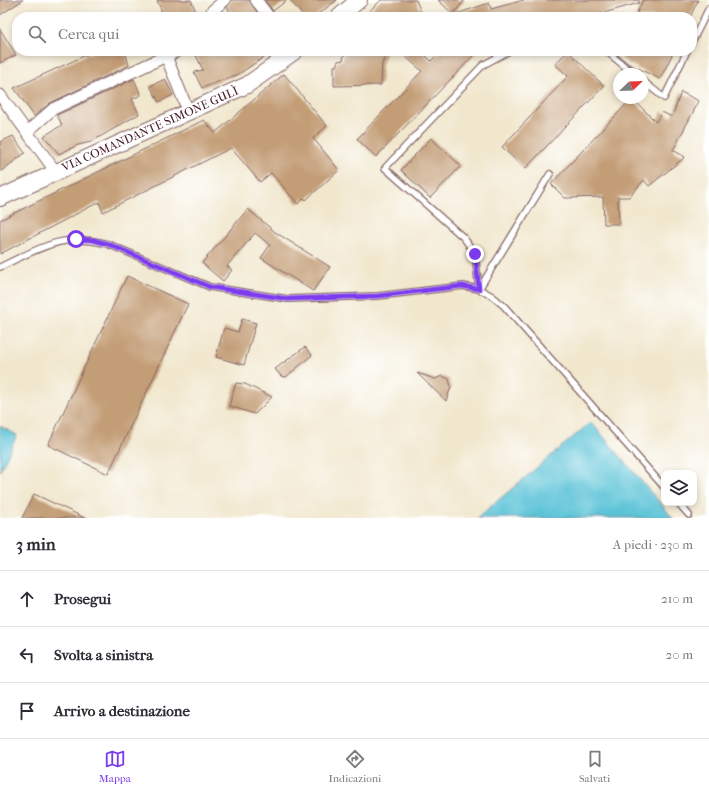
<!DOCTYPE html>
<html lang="it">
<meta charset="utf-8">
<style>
body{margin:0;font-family:"IM FELL French Canon",serif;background:#f2f2f3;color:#2b2b33}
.controls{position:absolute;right:12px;bottom:12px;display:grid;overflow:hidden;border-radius:8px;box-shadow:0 2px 6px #0003}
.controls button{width:36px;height:36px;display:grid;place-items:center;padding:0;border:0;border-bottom:1px solid #e1e1e2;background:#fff;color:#2b2b33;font:20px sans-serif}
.compass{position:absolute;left:613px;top:68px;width:36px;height:36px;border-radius:50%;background:#fff;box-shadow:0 2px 6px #0003;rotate:67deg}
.stop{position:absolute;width:12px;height:12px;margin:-9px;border:3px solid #7c3aed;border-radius:50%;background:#fff}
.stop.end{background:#7c3aed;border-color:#fff;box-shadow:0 1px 4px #0008}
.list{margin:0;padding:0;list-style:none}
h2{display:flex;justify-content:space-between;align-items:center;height:52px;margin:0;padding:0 16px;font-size:17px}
h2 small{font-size:13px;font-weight:400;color:#7c7c81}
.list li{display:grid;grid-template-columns:26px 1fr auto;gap:12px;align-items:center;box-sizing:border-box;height:56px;padding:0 16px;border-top:1px solid #e1e1e2}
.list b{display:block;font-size:15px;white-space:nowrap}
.list em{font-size:13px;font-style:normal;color:#7c7c81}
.icon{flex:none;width:22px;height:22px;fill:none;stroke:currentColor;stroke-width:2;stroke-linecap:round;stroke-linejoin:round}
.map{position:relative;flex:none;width:709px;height:518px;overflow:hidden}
.search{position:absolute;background:#fff;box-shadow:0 2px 6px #0003;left:12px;right:12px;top:12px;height:44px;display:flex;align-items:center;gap:10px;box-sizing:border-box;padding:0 14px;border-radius:16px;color:#7c7c81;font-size:15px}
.sheet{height:220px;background:#fff}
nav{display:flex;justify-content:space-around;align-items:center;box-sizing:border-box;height:56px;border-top:1px solid #e1e1e2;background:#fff;font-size:11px;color:#7c7c81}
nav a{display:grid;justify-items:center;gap:2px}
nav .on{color:#7c3aed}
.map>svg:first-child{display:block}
.water{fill:#5bc3d7;stroke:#527181}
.building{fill:#c39d76}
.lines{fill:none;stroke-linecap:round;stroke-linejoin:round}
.service-casing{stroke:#846564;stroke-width:8}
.minor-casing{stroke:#846564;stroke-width:13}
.secondary-casing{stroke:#846564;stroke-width:18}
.service{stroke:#fff;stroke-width:5.5}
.minor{stroke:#fff;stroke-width:11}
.secondary{stroke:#fff;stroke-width:16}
.route{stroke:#7c3aed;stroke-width:5}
.labels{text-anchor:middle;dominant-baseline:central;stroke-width:3;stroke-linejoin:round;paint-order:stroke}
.street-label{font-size:12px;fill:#4a1f2b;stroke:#fff}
</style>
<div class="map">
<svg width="709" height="518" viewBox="0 0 709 518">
<rect width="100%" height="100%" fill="#fff"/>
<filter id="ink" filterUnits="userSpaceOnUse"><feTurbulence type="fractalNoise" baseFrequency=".025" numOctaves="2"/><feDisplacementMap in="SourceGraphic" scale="8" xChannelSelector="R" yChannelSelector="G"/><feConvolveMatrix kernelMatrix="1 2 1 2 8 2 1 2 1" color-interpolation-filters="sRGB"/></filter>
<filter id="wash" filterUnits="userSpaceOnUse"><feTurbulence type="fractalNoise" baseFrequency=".012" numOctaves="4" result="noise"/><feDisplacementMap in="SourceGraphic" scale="16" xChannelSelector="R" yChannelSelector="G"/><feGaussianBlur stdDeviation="0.9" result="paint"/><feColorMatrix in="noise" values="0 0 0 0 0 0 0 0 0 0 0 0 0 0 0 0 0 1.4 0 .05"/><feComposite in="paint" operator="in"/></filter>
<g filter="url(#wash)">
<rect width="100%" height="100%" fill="#f1e7cd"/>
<!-- water -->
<g class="water">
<polygon points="591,422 673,518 477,518"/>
<polygon points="0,426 17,435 0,471"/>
</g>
<g id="blocks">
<!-- building -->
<g class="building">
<polygon points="0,0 23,0 0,15"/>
<polygon points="157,0 191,0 197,14 189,17 164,17"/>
<polygon points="232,0 249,0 260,17 233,17 227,7"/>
<polygon points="265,0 287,0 273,11"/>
<polygon points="290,0 337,0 314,17 304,17"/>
<polygon points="381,0 416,0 423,17 363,17"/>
<polygon points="438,0 465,0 453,14"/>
<polygon points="524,0 639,0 639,3 589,17 453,17 453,15 489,3 491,9"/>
<polygon points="643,0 698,0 690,17 635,17"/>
<polygon points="0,29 16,55 0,63"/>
<polygon points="95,51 125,51 129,65 50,103 34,116 14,88"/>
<polygon points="194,51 273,51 239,74 202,88 194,72 203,70"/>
<polygon points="345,51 387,51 382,64 381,85 334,86 334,66 336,66 338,61 343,60"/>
<polygon points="399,51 421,51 431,61 441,51 478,51 376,157 357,139 422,71"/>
<polygon points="568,51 604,86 525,169 502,147 568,76 555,64"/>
<polygon points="613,51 674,51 660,79 629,64"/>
<polygon points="284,74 327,126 313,138 339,170 306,200 304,198 298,204 271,173 260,182 231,148 103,212 99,202 0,254 0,220 204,120 215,133"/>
<polygon points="134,79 141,95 132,99 139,114 91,142 78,145 59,154 44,136 62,125 57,115"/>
<polygon points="165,79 173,95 159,102 150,86"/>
<polygon points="681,92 699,101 673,150 685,157 649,186 644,180 629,197 618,197 619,224 604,224 603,197 565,198 551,184 632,98 656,122 662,112 672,117"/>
<polygon points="13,136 25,153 0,172 0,142"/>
<polygon points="431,138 461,166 430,198 401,170"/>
<polygon points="248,209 275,232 330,267 313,291 261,258 270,245 255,233 227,266 232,270 223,281 202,263"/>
<polygon points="127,276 188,304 108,474 48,445"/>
<polygon points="242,319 256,323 244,365 216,357 224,328 238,332"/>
<polygon points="305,347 312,355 286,377 281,376 275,369"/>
<polygon points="417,373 435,379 442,376 449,379 451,387 446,401"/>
<polygon points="236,383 245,384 272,397 255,414 229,406"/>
<polygon points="34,494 85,518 22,518"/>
</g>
</g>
</g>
<g filter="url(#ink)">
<use href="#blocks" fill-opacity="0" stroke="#846564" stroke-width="1"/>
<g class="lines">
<!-- service casing -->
<g class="service-casing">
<g id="service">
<polyline points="692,42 709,8"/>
<polyline points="606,51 634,74"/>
<polyline points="643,81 664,98 687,51"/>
<polyline points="550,174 479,289 492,296 504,306 664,487"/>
<path d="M0,267C40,248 63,232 108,244L210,287L288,299L378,296L463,286L479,289L475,254L464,238L385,168L483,65L509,51"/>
<polyline points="678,503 689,515"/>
</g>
</g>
<!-- minor casing -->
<g class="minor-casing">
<g id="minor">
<polyline points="256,0 269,17"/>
<polyline points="214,17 212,11 225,0"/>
<polyline points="178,51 166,56 188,111"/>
<polyline points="0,95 56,172"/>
<polyline points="27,132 53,109 166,56"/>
</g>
</g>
<!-- secondary casing -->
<g class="secondary-casing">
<g id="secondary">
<polyline points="339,17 359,0"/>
<polyline points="0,198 247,85 295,51"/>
</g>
</g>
<!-- service -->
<use href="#service" class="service"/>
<!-- minor -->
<use href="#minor" class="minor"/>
<!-- secondary -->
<use href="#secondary" class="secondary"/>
</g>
</g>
<g class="lines" filter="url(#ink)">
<!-- route -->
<polyline class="route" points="76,239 93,240 108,244 210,287 288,299 378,296 462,286 479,289 475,254"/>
</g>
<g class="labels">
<!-- street labels -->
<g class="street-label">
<text transform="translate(150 129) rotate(-24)">VIA COMANDANTE SIMONE GULÌ</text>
</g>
</g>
</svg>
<div class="controls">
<button><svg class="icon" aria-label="layers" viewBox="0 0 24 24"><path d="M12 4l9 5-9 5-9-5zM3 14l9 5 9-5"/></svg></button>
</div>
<svg class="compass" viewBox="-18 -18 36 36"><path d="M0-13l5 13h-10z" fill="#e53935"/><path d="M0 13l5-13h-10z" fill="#7c7c81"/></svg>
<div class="stop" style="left:76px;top:239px"></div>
<div class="stop end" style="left:475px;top:254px"></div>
<div class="search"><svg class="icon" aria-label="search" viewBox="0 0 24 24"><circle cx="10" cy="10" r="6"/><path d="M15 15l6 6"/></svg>Cerca qui</div>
</div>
<section class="sheet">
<h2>3 min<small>A piedi · 230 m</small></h2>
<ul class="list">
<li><svg class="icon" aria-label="ahead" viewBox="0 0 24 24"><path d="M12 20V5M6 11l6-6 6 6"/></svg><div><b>Prosegui</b></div><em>210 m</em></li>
<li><svg class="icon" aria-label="left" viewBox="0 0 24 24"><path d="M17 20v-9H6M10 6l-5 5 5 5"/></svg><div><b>Svolta a sinistra</b></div><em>20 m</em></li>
<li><svg class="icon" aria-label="arrive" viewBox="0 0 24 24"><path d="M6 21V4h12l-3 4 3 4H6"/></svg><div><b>Arrivo a destinazione</b></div></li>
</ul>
</section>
<nav>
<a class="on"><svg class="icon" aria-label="map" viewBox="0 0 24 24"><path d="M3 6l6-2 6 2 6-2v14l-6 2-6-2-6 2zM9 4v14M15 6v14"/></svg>Mappa</a>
<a><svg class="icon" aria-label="directions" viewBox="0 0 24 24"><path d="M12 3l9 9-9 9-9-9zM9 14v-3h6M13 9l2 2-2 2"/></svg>Indicazioni</a>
<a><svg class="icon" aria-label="saved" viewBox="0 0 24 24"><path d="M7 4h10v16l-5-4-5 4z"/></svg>Salvati</a>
</nav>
